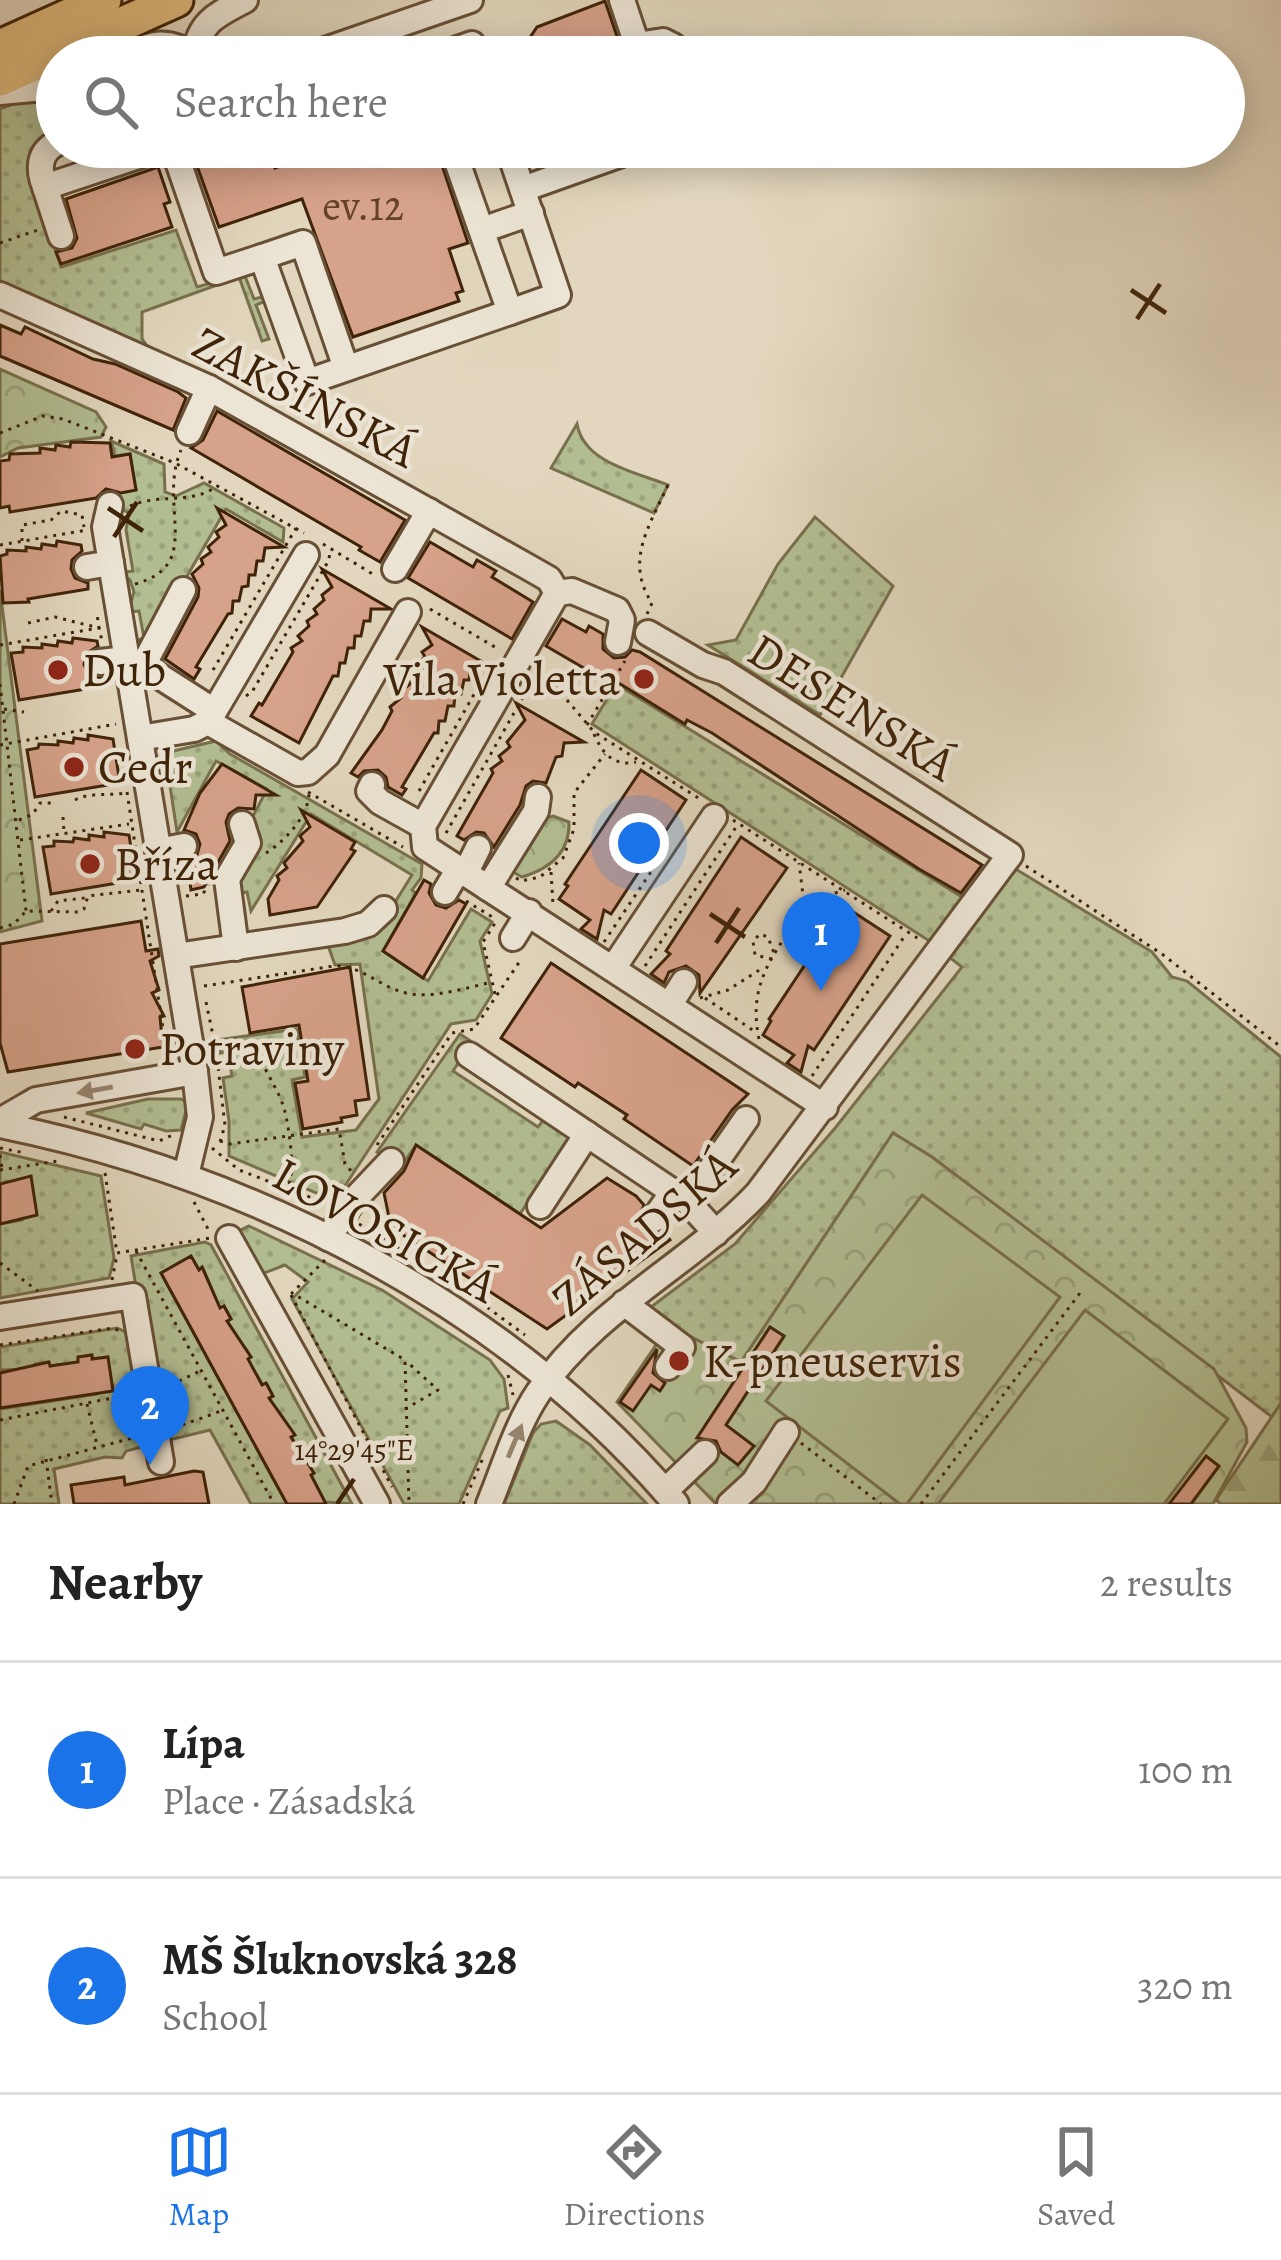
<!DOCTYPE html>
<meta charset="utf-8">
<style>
body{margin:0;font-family:Alegreya,serif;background:#f6f6f6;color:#222}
.you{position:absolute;left:639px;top:843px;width:42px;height:42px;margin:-30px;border:9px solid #fff;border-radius:50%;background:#1a73e8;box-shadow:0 0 0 18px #1a73e833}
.badge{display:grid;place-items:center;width:78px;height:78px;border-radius:50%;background:#1a73e8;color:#fff;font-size:39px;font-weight:700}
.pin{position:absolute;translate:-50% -99px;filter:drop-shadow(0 3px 6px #0008)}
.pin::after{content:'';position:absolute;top:63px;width:42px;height:36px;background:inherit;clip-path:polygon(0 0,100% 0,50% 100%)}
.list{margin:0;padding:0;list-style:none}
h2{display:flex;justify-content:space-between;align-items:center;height:156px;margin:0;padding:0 48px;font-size:51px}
h2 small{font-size:39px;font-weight:400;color:#767676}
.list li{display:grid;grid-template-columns:78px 1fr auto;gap:36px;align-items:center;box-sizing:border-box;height:216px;padding:0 48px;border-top:3px solid #e0e0e0}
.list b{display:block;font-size:45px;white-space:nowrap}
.list p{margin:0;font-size:39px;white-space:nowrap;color:#767676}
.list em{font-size:39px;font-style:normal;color:#767676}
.icon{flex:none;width:66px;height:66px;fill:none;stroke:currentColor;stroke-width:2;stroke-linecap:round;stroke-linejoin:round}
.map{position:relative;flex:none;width:1281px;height:1504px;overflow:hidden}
.search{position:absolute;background:#fff;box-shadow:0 6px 30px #0003;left:36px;right:36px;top:36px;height:132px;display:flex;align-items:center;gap:30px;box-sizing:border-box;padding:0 42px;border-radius:66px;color:#767676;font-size:45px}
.sheet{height:588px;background:#fff}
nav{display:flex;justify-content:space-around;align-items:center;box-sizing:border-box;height:168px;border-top:3px solid #e0e0e0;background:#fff;font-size:33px;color:#767676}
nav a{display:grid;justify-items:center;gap:6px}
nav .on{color:#1a73e8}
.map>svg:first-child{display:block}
.grass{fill:url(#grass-dots);stroke:#78704d;stroke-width:3}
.forest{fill:url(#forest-firs);stroke:#78704d;stroke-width:3}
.park{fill:url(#park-crowns);stroke:#78704d;stroke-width:3;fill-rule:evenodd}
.pitch{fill:#b2be92;stroke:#78704d;stroke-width:3}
.building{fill:#d7a28a;stroke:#3f2308;stroke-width:3}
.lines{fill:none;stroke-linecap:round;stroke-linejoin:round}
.minor-casing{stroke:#685036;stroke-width:30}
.highway-casing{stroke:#3f2308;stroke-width:39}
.path{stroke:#3f2308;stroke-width:3;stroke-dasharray:3 6;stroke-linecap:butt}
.minor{stroke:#ece5d5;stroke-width:24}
.highway{stroke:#e1bc7f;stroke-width:33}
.oneway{fill:#96846e}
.ticks{fill:none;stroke:#3f2308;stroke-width:4.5}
.poi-dot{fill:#8f2418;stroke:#ece5d5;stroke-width:4.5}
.labels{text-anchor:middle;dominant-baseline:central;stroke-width:9;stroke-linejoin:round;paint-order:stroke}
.number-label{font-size:42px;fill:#654328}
.street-label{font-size:48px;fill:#3f2308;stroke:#ece5d5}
.poi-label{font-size:48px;fill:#3f2308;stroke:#ece5d5;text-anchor:start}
.ticks-label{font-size:30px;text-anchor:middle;fill:#3f2308;stroke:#ece5d5;stroke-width:9;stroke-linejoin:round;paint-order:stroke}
</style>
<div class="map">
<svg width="1281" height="1504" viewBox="0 0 1281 1504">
<defs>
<pattern id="grass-dots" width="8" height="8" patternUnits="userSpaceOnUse" patternTransform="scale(3)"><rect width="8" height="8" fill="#b2be92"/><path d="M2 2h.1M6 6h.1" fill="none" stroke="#9aa37c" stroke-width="1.8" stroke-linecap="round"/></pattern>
<pattern id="forest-firs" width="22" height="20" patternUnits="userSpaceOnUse" patternTransform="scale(3)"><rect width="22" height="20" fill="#b2be92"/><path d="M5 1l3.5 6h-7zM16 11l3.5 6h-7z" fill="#9aa37c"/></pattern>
<pattern id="park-crowns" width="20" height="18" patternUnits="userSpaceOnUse" patternTransform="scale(3)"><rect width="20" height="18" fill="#b2be92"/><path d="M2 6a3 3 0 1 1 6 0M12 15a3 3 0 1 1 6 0" fill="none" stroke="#9aa37c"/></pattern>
</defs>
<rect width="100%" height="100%" fill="#e2d7be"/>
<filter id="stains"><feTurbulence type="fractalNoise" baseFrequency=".00167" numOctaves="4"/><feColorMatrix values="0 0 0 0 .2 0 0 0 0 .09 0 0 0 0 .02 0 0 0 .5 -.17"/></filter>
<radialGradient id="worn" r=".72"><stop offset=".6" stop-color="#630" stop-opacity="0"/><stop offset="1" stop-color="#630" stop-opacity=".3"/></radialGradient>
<!-- grass -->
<g class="grass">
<polygon points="57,87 57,128 37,145 52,240 61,267 176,230 197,287 258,270 245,276 254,299 266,296 268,300 256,305 269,339 262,341 239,277 142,312 142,339 153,354 0,285 0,109"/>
<path d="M577,424C584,463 635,472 668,485L654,513L551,468Z"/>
<polygon points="111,441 164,464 165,492 176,496 204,483 284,528 283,542 226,509 136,664 132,642 144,638 139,611 128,612 134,592 130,580 120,573 133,571 126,530 129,513 119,508 118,493 136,489 130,454 115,456"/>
<polygon points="815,517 893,586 820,715 708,645 736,640 778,564"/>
<polygon points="616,684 962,897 931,942 592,724"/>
<polygon points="216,741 230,754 422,864 421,878 412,890 416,893 383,951 428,981 471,909 492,922 480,941 492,994 476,1020 451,1024 335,1201 229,1156 229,1121 223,1078 232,1076 228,1052 220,1053 217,1040 297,1029 305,1077 292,1080 302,1137 356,1130 379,1099 360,964 335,965 326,940 382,923 412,875 311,814 251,911 247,892 236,894 249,824 267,789 216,761 177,832 165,753"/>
<polygon points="1014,868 1152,952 1172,977 1187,981 1281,1057 1281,1403 1272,1417 932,1157 893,1133 741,1362 643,1313 735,1244 836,1127 962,967 949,957"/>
<polygon points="460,1034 472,1042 453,1071 538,1127 545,1118 571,1136 520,1214 416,1145 401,1167 377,1152"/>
<polygon points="148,1099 181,1099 188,1103 181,1130 166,1131 144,1124 141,1129 86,1113"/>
<polygon points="0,1152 101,1176 114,1258 109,1278 0,1298 0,1224 22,1220 30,1177 0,1184"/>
<polygon points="249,1226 382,1290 490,1360 504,1379 508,1408 500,1411 459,1504 404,1504 292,1299 308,1282 285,1265 259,1275 235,1233"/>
<polygon points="205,1242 211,1245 352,1504 325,1502 311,1475 314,1473 291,1437 294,1434 269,1398 273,1396 267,1384 263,1385 247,1359 251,1357 227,1321 231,1318 224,1306 220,1308 203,1268 199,1270 191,1256 161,1273 287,1504 251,1504 210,1430 161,1442 131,1256"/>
<polygon points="117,1328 128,1333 153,1444 126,1451 122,1458 105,1457 54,1469 59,1504 0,1504 0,1409 97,1394 112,1386 107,1357 93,1359 91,1355 79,1357 78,1362 50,1366 48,1362 35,1364 35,1369 0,1370 0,1347"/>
<polygon points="556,1421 590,1445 647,1504 504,1504 533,1433 541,1424"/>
</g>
<!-- forest -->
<polygon class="forest" points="1281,1403 1281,1504 1221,1504 1216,1500"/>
<!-- park -->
<g class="park">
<polygon points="0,369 96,412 106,427 101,437 18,448 0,457"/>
<polygon points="0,590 42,921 0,932"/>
<path d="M553,816L569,822C570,853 549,869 522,877L513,872L546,818Z"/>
<path d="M893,1133L932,1157L1214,1369L1246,1428L1247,1442L1213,1504H1191L1219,1466L1169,1504H716L617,1402L669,1326L741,1362ZM770,1327L784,1337L711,1447L698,1437Z"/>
</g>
<!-- pitch -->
<g class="pitch">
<polygon points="922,1195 1060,1297 907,1504 900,1504 766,1401"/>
<polygon points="1085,1310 1228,1419 1164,1504 938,1504"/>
</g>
<!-- building -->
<g class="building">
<polygon points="605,1 624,57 517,57 537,27"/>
<polygon points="231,147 268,147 275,168 311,155 308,147 436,147 468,243 449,249 463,291 456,293 459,301 353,337 302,199 219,227 196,163"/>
<polygon points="158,167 170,202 164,204 172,227 61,264 56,252 72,248 77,238 66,199"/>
<polygon points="0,325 21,334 25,327 93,359 115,364 178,392 186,398 173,430 0,356"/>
<polygon points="217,411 405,520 380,562 359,550 361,547 191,448 203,440"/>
<polygon points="71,442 110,443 112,457 130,454 136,490 121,493 106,489 96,498 10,512 9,506 0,508 0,461 9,460 10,454 40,453 40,448 55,450 56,445 70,447"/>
<polygon points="217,508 284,547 265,548 263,561 257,561 255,575 249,575 248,586 242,587 239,601 233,601 232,613 228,614 196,667 200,669 194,679 165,659 198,597 199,588 192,574 203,564 201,559 211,552 208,547 219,537 216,532 226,525"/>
<polygon points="57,541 81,545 82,551 72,560 71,569 75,578 88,583 88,589 28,599 29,602 3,603 0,556 7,554 7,550 26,551 26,547 41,549 42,544 56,546"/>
<polygon points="430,542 473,567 477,560 496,571 492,577 533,602 512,639 408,578"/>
<polygon points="322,569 391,609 371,609 370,621 364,621 361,636 355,636 354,648 348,648 345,663 340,663 338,676 333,676 299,743 251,716 259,703 262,705 293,652 291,648 302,641 298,636 309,626 307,621 317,614 314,609 324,600 322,595 332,587"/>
<polygon points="562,619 586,632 589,626 603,634 603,649 614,658 625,657 632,650 640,652 982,865 961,893 919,869 712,733 687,720 685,724 604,674 601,678 546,646"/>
<polygon points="422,627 491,667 471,667 469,680 464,680 461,694 455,694 454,706 448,706 445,721 439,721 438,733 434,733 402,787 406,789 402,795 388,787 386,777 378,770 364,771 358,777 351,773 382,730 392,711 390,707 401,698 398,693 410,684 407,678 417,672 414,666 425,657 422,652 432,645"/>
<polygon points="73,638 97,641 98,646 86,654 84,665 92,676 103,678 104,686 19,700 11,653 23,652 23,647 42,648 42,644 57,646 58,641 72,643"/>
<polygon points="516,703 584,742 564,743 562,756 556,757 546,783 533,781 526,786 520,805 494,847 484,833 476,832 464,840 457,836 493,773 491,769 502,761 499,756 510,747 507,742 525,720"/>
<polygon points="88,735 113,739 120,783 35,797 27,750 38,748 39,744 58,745 58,741 73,743 74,738 88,740"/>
<polygon points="222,764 276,795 256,795 254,809 238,808 229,814 226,822 230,841 204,887 191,890 187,862 196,858 200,844 196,834 184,830 200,793"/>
<polygon points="641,770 686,800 611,914 604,910 597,939 581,929 590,920 559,899 568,886 565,884"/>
<polygon points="301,810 355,842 351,849 355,851 317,907 270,915 268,899 279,880 277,876 287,868 284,863 303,841 300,836 310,827"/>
<polygon points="104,832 129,835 136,880 51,894 43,847 54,846 54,841 73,842 74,838 89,840 89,835 104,837"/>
<polygon points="741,837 787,868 700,993 699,975 686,966 669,972 664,983 651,974 670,954 666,951"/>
<polygon points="424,880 431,884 429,893 436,905 446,908 459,900 466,904 423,978 383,951"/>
<polygon points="844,906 890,936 814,1050 808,1046 801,1072 787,1063 794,1055 763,1035 771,1021 769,1019"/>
<polygon points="141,921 146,951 158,949 159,956 150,961 159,990 152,993 164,1016 160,1017 163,1047 8,1072 0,1043 0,944"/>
<polygon points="551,963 748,1094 732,1110 693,1166 624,1119 627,1115 578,1083 575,1087 501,1038"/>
<polygon points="350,967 369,1099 355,1101 357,1115 341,1118 342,1122 303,1129 295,1083 308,1081 299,1025 250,1033 242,987"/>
<polygon points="416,1145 541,1228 607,1178 636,1196 644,1205 638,1219 644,1232 654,1235 664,1232 670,1240 547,1329 391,1227 384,1193 404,1171"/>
<polygon points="31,1176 37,1215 0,1224 0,1184"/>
<polygon points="191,1256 199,1270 202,1267 220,1308 224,1306 231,1319 227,1321 251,1357 248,1359 262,1385 266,1383 273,1396 269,1398 295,1435 291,1437 314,1473 311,1475 326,1504 287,1504 161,1273"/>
<polygon points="770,1327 784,1336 726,1425 754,1446 738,1465 721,1452 716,1441 697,1438"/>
<polygon points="657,1349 653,1373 665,1383 660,1391 651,1385 633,1411 620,1402"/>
<polygon points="92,1355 92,1359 108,1357 113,1391 0,1408 0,1373 49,1362 50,1366 78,1362 78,1357"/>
<polygon points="1206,1456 1219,1466 1191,1504 1169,1504"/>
<polygon points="194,1471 203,1472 209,1504 74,1504 71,1485 124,1477 125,1485"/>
</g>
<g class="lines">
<!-- minor casing -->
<g class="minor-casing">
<g id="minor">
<polyline points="622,0 641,57"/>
<polyline points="637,45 663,41 673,46 677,57"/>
<path d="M120,57C150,45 167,36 194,57"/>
<path d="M194,57C199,22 216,15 245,0"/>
<polyline points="305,57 470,0"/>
<polyline points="435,57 472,44 476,57"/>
<polyline points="0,92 44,88 57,82"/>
<polyline points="173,147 216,272 262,257 307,382 510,312"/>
<polyline points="452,147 510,312 558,295 508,147"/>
<path d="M45,187C38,170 38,152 57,143"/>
<polyline points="523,189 641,147"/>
<polyline points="482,230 531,213"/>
<polyline points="61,236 45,187 165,147"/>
<polyline points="262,257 303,243 346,368"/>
<polyline points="0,295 209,388 528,567 549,579 557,593"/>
<polyline points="189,432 209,388"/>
<polyline points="110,505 105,527 195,1072 200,1117 186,1175"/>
<polyline points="87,567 111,563"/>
<polyline points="395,569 429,511"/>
<polyline points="183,590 145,662 156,674 214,711"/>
<polyline points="557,593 423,826 425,847 825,1107"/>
<polyline points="557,593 572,591 617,610 622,620 618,642"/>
<polyline points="100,662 127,659"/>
<polyline points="208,722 306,555"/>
<polyline points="140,738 194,729 208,722 298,773 308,772 327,755 408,612"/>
<polyline points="372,785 369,791 380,802 423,826"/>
<polyline points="158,851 184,846"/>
<polyline points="465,874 478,848"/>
<polyline points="488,888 536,811 538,797"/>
<polyline points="445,892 458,870"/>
<polyline points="513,938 529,912"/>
<polyline points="236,948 227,879 248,843 242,824"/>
<polyline points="176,956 345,931 368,924 384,909"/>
<polyline points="614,967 714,817"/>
<polyline points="670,1004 684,982"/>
<polyline points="469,1055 688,1202 716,1233"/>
<polyline points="0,1121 36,1100 195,1072"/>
<path d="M0,1125C252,1176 507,1305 676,1504"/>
<polyline points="688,1202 746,1119"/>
<polyline points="540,1206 587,1134"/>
<polyline points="654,1219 673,1192"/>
<polyline points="229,1238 377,1504"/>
<polyline points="328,1238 352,1202 391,1161"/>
<polyline points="624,1303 682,1347 668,1367"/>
<polyline points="0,1317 133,1296 161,1462"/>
<polyline points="665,1491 705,1453"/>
<path d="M489,1504C504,1468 516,1426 538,1393C595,1308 689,1266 758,1193L1010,855L724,672L703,665L648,633"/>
<polyline points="730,1504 754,1482 786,1432"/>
</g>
</g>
<!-- highway casing -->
<g class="highway-casing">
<g id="highway">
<polyline points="0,47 104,0"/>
<polyline points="0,79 176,0"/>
</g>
</g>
<!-- path -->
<g class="path">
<polyline points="0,243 38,230"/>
<polyline points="0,433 43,416 63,419 175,463 304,533"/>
<path d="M130,506C159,493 192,505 217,486"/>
<polyline points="22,541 22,525 51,520 61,511 82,515 84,527"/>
<polyline points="323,544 376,576"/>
<polyline points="0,545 87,530"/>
<path d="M135,584C205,565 157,506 181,450"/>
<polyline points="430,609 500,650"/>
<path d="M647,614L652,603C624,561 650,525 668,485"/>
<polyline points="28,623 55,617 99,628 97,614"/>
<polyline points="0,645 99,628 102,641"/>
<polyline points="213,670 296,528"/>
<polyline points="533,671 556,687 594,732 700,799"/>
<polyline points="0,684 26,911"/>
<polyline points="246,696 252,692 329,560 330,550"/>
<polyline points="4,709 24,712"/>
<polyline points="587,725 625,661"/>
<path d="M594,734C602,753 614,767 636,762"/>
<polyline points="0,745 116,724"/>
<polyline points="419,791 485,675"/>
<polyline points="127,792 167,1055"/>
<polyline points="308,792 403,847"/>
<path d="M75,800C90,792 108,796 125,793"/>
<polyline points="63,817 64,832"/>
<polyline points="19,820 33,814 40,803 56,803"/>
<polyline points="733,820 922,941"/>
<polyline points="446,833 527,690"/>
<polyline points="20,840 129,824"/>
<path d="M266,853C285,841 310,815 309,791"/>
<polyline points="1026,866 1162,954 1281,1047"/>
<polyline points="551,872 553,904"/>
<polyline points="516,878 521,881 540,877 563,858 574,829 574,793 605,754"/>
<polyline points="186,896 203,894 208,885"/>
<polyline points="466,901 494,918"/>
<polyline points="809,901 845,890"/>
<polyline points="51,911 58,901 85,898"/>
<polyline points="0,928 14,924 26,911 78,912 84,909 88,896 141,890"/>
<polyline points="604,942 669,845"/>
<polyline points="772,959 755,955 753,941 760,934 768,937 774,953"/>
<polyline points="645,966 738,824"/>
<path d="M204,986L334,966C364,966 379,987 406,993C432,999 466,988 492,982"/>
<polyline points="495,994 483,942 497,920"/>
<polyline points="700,998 728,990 761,969"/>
<polyline points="705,998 757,1033"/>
<path d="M206,1002L216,1050L255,1043C261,1067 277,1086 284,1108C289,1127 296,1172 288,1187"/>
<path d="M759,1039C746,976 780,952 807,900L803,895L799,863"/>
<polyline points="216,1050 225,1125 220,1142"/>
<polyline points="812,1076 906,934"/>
<polyline points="64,1117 159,1141 175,1134"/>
<polyline points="220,1141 230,1144 339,1129 345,1164 351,1171"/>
<polyline points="377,1145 452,1033 474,1029 522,958"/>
<polyline points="0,1148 25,1153"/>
<polyline points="212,1148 239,1170 325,1203"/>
<polyline points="0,1155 2,1168"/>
<polyline points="0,1170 58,1161"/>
<polyline points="105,1173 117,1253 211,1238"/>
<polyline points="194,1202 209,1231"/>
<polyline points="359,1224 443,1275 525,1335"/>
<polyline points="136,1251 274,1504"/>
<polyline points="325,1260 292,1293 405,1360 409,1504"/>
<polyline points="0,1263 38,1291"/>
<polyline points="112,1280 117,1255"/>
<polyline points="291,1295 392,1487"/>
<polyline points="0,1345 113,1328 120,1331"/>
<polyline points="508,1375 513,1395"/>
<polyline points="171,1385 200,1371"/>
<polyline points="87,1404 97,1445"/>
<polyline points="405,1409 438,1390 406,1361"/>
<polyline points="0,1420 128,1395"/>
<polyline points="174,1428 221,1411"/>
<polyline points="801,1443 881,1504"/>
<polyline points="46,1459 52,1504"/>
<polyline points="14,1504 28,1466 136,1437"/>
<polyline points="463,1504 483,1458"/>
<polyline points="921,1504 1083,1289"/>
</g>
<!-- minor -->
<use href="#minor" class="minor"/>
<!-- highway -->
<use href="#highway" class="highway"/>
</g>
<!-- one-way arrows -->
<defs><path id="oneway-solid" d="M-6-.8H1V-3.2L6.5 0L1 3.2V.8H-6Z" transform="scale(3)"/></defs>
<g class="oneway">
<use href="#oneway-solid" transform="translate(95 1090) rotate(170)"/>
<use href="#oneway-solid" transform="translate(515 1441) rotate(-67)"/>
</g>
<!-- ticks -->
<path class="ticks" d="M1131,290L1166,313M1137,319L1160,284M108,508L143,531M114,537L137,502M710,914L745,937M716,943L739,908M337,1504L354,1479"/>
<!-- markers -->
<g class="poi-dot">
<circle cx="58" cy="670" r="12"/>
<circle cx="644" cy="679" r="12"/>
<circle cx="74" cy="767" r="12"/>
<circle cx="90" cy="864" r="12"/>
<circle cx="135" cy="1049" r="12"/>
<circle cx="679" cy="1361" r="12"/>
</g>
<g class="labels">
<!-- number labels -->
<g class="number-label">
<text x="363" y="205">ev.12</text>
</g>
<!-- street labels -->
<g class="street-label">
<text transform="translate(305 397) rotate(28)">ZAKŠÍNSKÁ</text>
<text transform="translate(852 707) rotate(32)">DESENSKÁ</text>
<text transform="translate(385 1230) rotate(29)">LOVOSICKÁ</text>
<text transform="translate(644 1232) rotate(-41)">ZÁSADSKÁ</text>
</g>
<!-- poi labels -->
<g class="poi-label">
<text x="82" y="670">Dub</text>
<text x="620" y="679" text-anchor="end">Vila Violetta</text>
<text x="98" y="767">Cedr</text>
<text x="114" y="864">Bříza</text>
<text x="159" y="1049">Potraviny</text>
<text x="703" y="1361">K-pneuservis</text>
</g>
</g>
<g class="ticks-label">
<text x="354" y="1460">14°29'45"E</text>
</g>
<rect width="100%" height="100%" filter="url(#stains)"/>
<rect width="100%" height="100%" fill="url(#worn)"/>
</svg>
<div class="you"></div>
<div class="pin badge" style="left:821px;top:991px">1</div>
<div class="pin badge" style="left:150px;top:1465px">2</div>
<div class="search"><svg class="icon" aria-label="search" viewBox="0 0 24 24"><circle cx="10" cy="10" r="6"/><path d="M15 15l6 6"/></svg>Search here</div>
</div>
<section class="sheet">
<h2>Nearby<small>2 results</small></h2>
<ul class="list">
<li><span class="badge">1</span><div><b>Lípa</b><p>Place · Zásadská</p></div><em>100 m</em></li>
<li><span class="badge">2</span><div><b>MŠ Šluknovská 328</b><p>School</p></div><em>320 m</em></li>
</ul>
</section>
<nav>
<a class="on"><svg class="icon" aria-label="map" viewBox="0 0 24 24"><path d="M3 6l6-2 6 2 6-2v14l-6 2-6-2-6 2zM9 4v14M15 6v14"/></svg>Map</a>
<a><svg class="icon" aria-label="directions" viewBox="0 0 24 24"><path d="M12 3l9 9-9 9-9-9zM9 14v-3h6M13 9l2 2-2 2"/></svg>Directions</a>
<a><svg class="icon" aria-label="saved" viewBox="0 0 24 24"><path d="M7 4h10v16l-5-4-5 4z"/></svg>Saved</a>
</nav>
